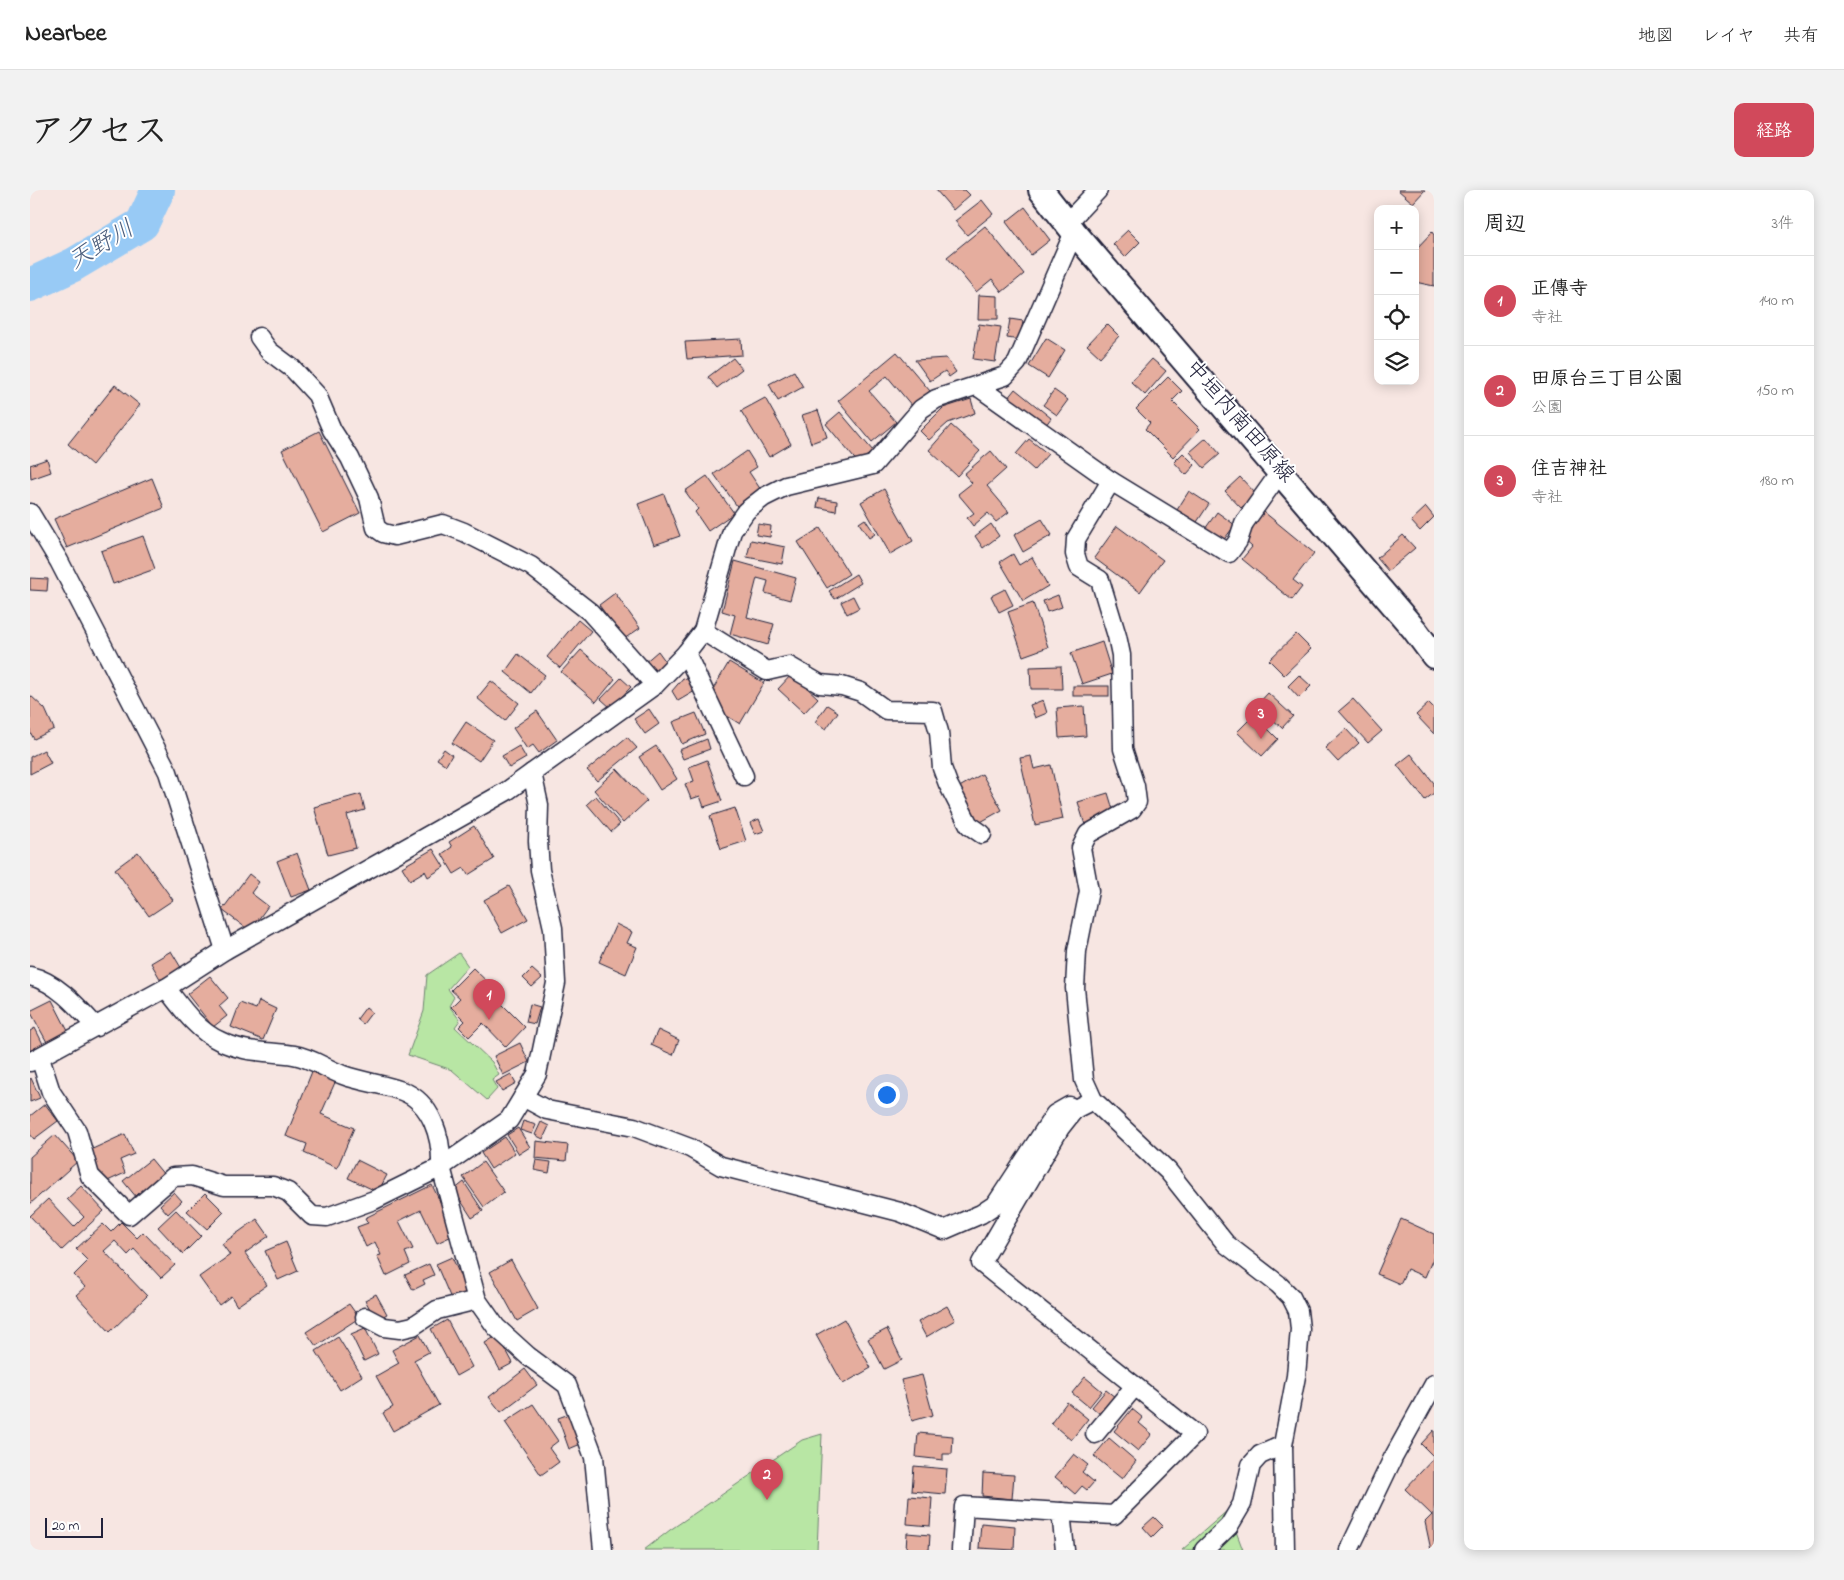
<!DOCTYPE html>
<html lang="ja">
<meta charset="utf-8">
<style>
body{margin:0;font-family:"Indie Flower","Klee One",sans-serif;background:#f2f2f2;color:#222}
.controls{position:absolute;right:15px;top:15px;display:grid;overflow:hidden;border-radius:10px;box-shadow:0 2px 12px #0003}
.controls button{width:45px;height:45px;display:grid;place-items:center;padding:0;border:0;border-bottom:1px solid #e0e0e0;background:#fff;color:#222;font:25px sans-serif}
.scale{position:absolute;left:15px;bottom:12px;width:58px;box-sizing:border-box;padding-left:5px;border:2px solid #22223b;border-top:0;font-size:14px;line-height:18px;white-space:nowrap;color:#22223b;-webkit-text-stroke:4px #fff;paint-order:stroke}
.you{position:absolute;left:856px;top:904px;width:18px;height:18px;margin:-12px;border:4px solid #fff;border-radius:50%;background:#1a73e8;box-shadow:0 0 0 8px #1a73e833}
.badge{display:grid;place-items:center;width:32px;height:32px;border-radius:50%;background:#d1495b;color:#fff;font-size:16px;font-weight:700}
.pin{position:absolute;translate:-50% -41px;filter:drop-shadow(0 1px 2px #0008)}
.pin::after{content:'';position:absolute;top:26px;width:18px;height:15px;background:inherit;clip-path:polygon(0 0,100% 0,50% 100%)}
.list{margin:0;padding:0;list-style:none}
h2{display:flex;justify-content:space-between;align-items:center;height:65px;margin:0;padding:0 20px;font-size:21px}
h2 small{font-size:16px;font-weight:400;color:#767676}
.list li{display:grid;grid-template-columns:32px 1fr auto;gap:15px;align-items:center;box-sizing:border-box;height:90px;padding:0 20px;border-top:1px solid #e0e0e0}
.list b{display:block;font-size:19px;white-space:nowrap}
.list p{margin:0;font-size:16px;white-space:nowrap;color:#767676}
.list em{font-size:16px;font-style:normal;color:#767676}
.icon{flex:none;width:28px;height:28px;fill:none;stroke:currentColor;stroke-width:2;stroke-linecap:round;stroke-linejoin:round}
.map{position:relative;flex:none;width:1404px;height:1360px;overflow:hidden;border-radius:10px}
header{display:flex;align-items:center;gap:30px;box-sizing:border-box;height:70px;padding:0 25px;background:#fff;border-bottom:1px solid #e0e0e0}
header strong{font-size:24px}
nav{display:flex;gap:28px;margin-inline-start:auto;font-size:18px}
.intro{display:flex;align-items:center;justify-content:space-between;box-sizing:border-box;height:120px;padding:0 30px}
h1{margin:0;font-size:35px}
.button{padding:12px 22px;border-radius:10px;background:#d1495b;color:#fff;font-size:18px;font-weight:700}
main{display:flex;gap:30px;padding:0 30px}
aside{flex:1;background:#fff;border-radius:10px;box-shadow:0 2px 12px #0003}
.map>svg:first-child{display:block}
.green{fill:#b8e6a4;stroke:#6d8470}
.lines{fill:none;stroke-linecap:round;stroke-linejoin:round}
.river{stroke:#98caf5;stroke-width:34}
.building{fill:#e5ad9e;stroke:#22223b}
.minor-casing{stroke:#22223b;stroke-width:21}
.secondary-casing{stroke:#22223b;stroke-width:28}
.minor{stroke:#fff;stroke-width:18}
.secondary{stroke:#fff;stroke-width:24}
.labels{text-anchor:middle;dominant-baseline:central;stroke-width:4;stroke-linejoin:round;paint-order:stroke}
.street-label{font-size:22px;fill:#22223b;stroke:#fff}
.water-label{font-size:24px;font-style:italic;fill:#4b5d7c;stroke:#fff}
</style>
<header>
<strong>Nearbee</strong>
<nav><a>地図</a><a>レイヤ</a><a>共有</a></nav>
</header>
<div class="intro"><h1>アクセス</h1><a class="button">経路</a></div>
<main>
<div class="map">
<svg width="1404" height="1360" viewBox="0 0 1404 1360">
<rect width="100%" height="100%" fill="#f7e6e2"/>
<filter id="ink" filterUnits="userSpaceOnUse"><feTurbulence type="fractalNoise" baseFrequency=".02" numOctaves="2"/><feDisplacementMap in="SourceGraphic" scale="10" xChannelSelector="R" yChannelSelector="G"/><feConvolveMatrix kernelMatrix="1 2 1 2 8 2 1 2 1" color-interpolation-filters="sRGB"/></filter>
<g filter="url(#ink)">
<!-- green -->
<g class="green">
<polygon points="429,763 438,776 418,799 424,807 419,816 430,830 425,837 462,872 469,885 462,890 467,899 457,910 422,880 378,865 394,821 397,785"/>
<polygon points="792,1244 787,1360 614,1360 640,1340 772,1250"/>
<polygon points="1198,1320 1213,1360 1152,1360"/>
</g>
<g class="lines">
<!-- river -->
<polyline class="river" points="0,95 43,75 112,34 128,0"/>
</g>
<!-- building -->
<g class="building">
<polygon points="906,0 935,0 940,5 923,20"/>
<polygon points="1368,0 1395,0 1383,13"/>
<polygon points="952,10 963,24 937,45 925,31"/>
<polygon points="995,17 1020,50 1001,65 976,32"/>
<polygon points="955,36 994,84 972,102 962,89 946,102 917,67"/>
<polygon points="1098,40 1110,52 1095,67 1083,54"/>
<polygon points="1402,42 1404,45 1404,96 1385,92 1385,60"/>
<polygon points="949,105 968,106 968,129 948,129"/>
<polygon points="980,129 993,131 990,150 977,148"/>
<polygon points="949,134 971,137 965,172 943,169"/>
<polygon points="1077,134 1089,146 1070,167 1057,155"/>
<polygon points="1016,148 1035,160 1018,188 999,176"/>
<polygon points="711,149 712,165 657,169 655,152"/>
<polygon points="867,162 900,201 882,216 857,186 839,201 866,232 842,252 808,211"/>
<polygon points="703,168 712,179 687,198 678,187"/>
<polygon points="916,168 926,182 919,187 915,181 900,191 885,170"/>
<polygon points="1122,169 1136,181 1115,205 1101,192"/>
<polygon points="764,181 773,197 748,211 739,194"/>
<polygon points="1138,187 1152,201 1142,211 1170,239 1143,267 1115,239 1120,233 1106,219"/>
<polygon points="85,195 110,215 62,275 38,254"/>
<polygon points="985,199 1021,228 1013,239 977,209"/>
<polygon points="1024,200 1038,210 1027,225 1013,215"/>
<polygon points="735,208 761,254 739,267 711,221"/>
<polygon points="941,209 945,223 918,233 899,250 890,241 913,218"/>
<polygon points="788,220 797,247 781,253 772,225"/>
<polygon points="810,222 843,261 828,273 796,234"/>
<polygon points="921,235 950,261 927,286 899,260"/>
<polygon points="289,241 330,323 293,342 252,260"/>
<polygon points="1176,248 1190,264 1174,278 1160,262"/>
<polygon points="999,249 1018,264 1004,280 986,264"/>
<polygon points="717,261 727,277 719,282 733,303 709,319 684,284"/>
<polygon points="961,261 976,279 957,296 979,322 966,332 958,323 943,336 937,328 944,323 928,304 942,293 934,284"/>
<polygon points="1153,263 1165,275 1156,285 1144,272"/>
<polygon points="17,269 21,282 1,289 0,275"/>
<polygon points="677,286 704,323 678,341 665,322 668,319 655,301"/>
<polygon points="1210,287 1226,304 1211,318 1195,301"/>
<polygon points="122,288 134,318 37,358 24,329"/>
<polygon points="854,299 883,351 860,364 831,312"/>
<polygon points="1159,301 1179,314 1167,332 1147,320"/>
<polygon points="634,304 650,346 624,355 608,314"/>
<polygon points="789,308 807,311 806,321 787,317"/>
<polygon points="1396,317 1404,327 1390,341 1381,331"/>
<polygon points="1187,322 1205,335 1192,352 1175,339"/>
<polygon points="1234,322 1284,363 1263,390 1272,397 1262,410 1212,369 1222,357 1213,349"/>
<polygon points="835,329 845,344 839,348 829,333"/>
<polygon points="1012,329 1022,345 993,362 984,345"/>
<polygon points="728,334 741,336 740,347 726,345"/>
<polygon points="961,334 969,346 953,358 945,346"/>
<polygon points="1087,336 1133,370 1110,402 1064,368"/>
<polygon points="790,338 819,384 797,398 768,352"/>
<polygon points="1373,345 1385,358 1358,381 1347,368"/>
<polygon points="113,346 125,379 83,394 71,361"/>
<polygon points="721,350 755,357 752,374 717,367"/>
<polygon points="983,364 989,375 1002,367 1018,396 993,411 970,372"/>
<polygon points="705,371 766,388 760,410 735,403 738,391 727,388 717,427 744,434 738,455 700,444 705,425 692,421"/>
<polygon points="826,384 831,393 805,409 799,401"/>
<polygon points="0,388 18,389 17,401 0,400"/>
<polygon points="975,399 983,415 969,422 961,406"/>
<polygon points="585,403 610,438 594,449 569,415"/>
<polygon points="1028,405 1032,417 1017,422 1013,411"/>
<polygon points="823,406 829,418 817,424 811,412"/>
<polygon points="1003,413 1018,457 993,466 978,422"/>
<polygon points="548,430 561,441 530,478 517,467"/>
<polygon points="1266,444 1281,459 1254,485 1239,470"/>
<polygon points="1072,452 1082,484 1052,494 1041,463"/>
<polygon points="551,460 585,489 566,512 531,482"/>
<polygon points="628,461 636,472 622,484 613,474"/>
<polygon points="488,464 515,485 501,503 475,482"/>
<polygon points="699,472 734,493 710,534 694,524 682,501"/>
<polygon points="1031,476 1032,499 1001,499 1000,477"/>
<polygon points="762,484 788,508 774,523 748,499"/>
<polygon points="1269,485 1281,496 1269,508 1258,496"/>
<polygon points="591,488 601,497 581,518 571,509"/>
<polygon points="653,488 660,490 665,501 648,511 642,501"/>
<polygon points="461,491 489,513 475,531 447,508"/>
<rect x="1043" y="496" width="36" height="10"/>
<polygon points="1238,503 1263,526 1252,538 1227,515"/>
<polygon points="0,505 15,519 24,539 4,549 0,542"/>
<polygon points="1323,509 1352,541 1338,553 1309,521"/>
<polygon points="1013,510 1017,523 1005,528 1000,515"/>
<polygon points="1399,513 1404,518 1404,544 1386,525"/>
<polygon points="797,515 808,522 796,539 785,532"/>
<polygon points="1054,516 1056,546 1029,548 1027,518"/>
<polygon points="619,519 629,534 615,544 604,529"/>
<polygon points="507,521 527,550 509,563 503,555 497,559 483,538"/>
<polygon points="666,523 675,544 652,554 643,532"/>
<polygon points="1224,525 1248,549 1232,566 1207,542"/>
<polygon points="436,532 463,550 449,571 422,553"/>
<polygon points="1316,539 1329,553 1308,572 1295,558"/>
<polygon points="597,547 607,558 567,591 557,580"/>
<polygon points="677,549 680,559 653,569 649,560"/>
<polygon points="489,556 496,568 479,578 472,566"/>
<polygon points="626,556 647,589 630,600 609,567"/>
<polygon points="414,559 422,565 416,575 407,569"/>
<polygon points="14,560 21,573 0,584 0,567"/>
<polygon points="1381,564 1404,593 1404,603 1395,610 1367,575"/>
<polygon points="1001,566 1004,579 1021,575 1033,629 1005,635 990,568"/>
<polygon points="677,570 692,611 674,617 670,606 661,609 655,594 664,591 659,577"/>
<polygon points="587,579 617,611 593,633 564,600"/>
<polygon points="952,584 972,620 947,634 926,599"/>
<polygon points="1078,603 1085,626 1055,635 1048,612"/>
<polygon points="331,604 335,620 317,625 326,658 298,665 284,617"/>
<polygon points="566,606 590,634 581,642 557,614"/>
<polygon points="705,618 716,651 691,659 680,626"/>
<polygon points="729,629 734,641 725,644 720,633"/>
<polygon points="444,636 464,669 438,685 434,678 424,684 412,664 422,657 419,652"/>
<polygon points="403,659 414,677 398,687 395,681 380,690 372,677"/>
<polygon points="108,662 143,710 119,726 85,679"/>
<polygon points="267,663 281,700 261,707 247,671"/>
<polygon points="219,684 229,692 221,703 238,716 220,741 192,720"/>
<polygon points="479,696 498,729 472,743 454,710"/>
<polygon points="586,734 602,742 597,753 607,757 596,784 569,772"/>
<polygon points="141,761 153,781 133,794 121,773"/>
<polygon points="443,778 472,806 468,810 495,837 476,857 453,833 439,847 429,837 435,831 421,817 430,808 421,800"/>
<polygon points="502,779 512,788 502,797 493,788"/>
<polygon points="180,786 198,808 189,816 197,826 183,837 157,804"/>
<polygon points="22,810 39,843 18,854 0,821"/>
<polygon points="229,811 246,819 233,850 201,837 210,813 226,819"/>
<polygon points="500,814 510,817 505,834 496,832"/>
<polygon points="336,817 342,822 333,834 327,829"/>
<polygon points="5,838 13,854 0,861 0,841"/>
<polygon points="628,840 649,850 643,865 621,855"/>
<polygon points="490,853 499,872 473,885 464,866"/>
<polygon points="283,879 307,888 291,924 324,938 307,978 274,963 277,954 256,946"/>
<polygon points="481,884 486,893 472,901 466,892"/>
<polygon points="1,888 10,908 0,912 0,889"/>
<polygon points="15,914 28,931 4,949 0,944 0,926"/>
<polygon points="493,931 506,935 502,944 490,940"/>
<polygon points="511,932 519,936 513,949 505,945"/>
<polygon points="488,938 500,957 489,964 477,945"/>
<polygon points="95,944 104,964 90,970 95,983 71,994 56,962"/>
<polygon points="25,945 48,971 0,1014 0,967"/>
<polygon points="475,947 485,963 461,979 451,963"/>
<polygon points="506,951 538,955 536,971 505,968"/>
<polygon points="121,969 135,986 107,1008 93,991"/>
<polygon points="327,970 357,985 348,1002 318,988"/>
<polygon points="506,970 521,972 519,983 504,980"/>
<polygon points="453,972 474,1002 454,1017 433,987"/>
<polygon points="434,992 453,1021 442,1028 424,1000"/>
<polygon points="402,995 426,1044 407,1053 391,1020 369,1031 383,1059 375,1062 380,1074 356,1086 347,1066 351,1065 345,1052 336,1057 327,1037 338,1033 335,1028"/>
<polygon points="51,996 74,1021 32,1060 0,1026 18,1009 44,1037 54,1027 37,1009"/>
<polygon points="144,1002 152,1011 138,1024 130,1015"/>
<polygon points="175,1003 194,1022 177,1039 157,1021"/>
<polygon points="146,1020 171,1046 153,1064 128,1037"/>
<polygon points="227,1029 239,1046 215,1063 237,1095 207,1116 201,1106 189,1115 169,1087 200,1065 192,1054"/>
<polygon points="1371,1029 1404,1044 1404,1066 1395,1087 1377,1079 1370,1094 1347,1084"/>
<polygon points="91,1032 107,1048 113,1042 145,1075 131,1088 104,1059 98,1065 85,1051 74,1061 117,1106 80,1142 46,1105 55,1097 44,1085 58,1071 46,1059 73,1034 81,1042"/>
<polygon points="256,1052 268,1081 248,1090 235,1061"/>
<polygon points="422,1067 438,1104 422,1111 406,1074"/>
<polygon points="481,1070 508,1119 487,1131 460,1082"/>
<polygon points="399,1074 404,1085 393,1090 395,1094 383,1100 375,1085"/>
<polygon points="346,1104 357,1124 346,1130 335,1110"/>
<polygon points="319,1114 329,1128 286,1156 276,1142"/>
<polygon points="917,1116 925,1130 896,1147 888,1132"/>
<polygon points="814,1129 841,1178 813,1194 786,1145"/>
<polygon points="417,1130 442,1177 426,1186 401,1139"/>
<polygon points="335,1138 348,1164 334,1171 321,1144"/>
<polygon points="857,1139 872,1170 854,1179 838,1149"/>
<polygon points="390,1145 399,1162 384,1170 409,1215 363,1241 353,1223 363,1217 346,1186 369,1173 362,1160"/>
<polygon points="468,1145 483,1173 470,1180 455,1153"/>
<polygon points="308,1147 332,1186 310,1200 286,1161"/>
<polygon points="495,1179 507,1195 471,1222 459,1207"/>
<polygon points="892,1185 903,1225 882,1231 871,1190"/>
<polygon points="1055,1187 1072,1201 1059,1217 1042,1203"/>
<polygon points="1076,1200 1085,1207 1070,1224 1062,1217"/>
<polygon points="1037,1212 1058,1229 1041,1250 1021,1233"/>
<polygon points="503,1214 528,1251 519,1258 529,1272 511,1285 475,1232"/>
<polygon points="1102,1219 1113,1228 1109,1233 1122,1244 1108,1261 1084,1241"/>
<polygon points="542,1223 553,1253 539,1259 528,1228"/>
<polygon points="1404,1240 1404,1267 1391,1254"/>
<polygon points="888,1243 923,1246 922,1264 913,1264 913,1270 886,1267"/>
<polygon points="1079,1248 1106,1271 1092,1289 1064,1266"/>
<polygon points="1044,1264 1058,1275 1052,1282 1064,1292 1057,1300 1052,1296 1045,1304 1025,1287"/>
<polygon points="1404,1268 1404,1357 1401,1360 1395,1332 1402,1325 1375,1299"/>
<polygon points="884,1276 917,1279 915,1304 882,1301"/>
<polygon points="953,1283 984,1285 982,1309 952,1306"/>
<polygon points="879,1306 902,1308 900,1336 877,1334"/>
<polygon points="1124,1327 1133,1336 1122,1347 1113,1337"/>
<polygon points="951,1333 985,1336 984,1360 949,1358"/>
<polygon points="877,1343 900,1345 899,1360 876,1360"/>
</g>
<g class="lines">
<!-- minor casing -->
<g class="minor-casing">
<g id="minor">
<polyline points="1038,32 1068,0"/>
<polyline points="229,147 239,161 263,179 287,205 302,240 320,268 339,308 346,338 353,343 365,346 413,334 434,342 501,376 560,422 625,495"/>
<polyline points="947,196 1081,291 1199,363 1208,351 1214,333 1251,281"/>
<polyline points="1081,291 1046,349 1045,364 1049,377 1070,390 1087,446 1091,465 1093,559 1105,596 1107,612 1102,619 1058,644 1051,658 1059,701 1047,761 1045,798 1054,890 1063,910 1138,981 1196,1054 1248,1094 1261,1107 1268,1121 1270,1139 1266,1186 1253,1255 1255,1360"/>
<polyline points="0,323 29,371 138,582 195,760"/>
<polyline points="673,441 737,481 759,476 790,494 812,496 831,502 856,520 903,521 909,542 912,578 918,594 939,635 952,644"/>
<polyline points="656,463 714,586"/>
<path d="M0,786C27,792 48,817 66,837"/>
<path d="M136,798C151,817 167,841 190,851C214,863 238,861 264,865C282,868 296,879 313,885C332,892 353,894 372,901C402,912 412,948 411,977L447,1110L466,1137L498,1166L537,1195L564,1267L573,1360"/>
<polyline points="10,868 21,902 47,941 60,986 99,1025 143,987 162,986 194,996 243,996 258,1002 282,1026 297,1027 344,1010 411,977 479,930 507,884 526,793 523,738 510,680 508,651 509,615 502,583"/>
<polyline points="0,872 136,798 195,760 477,601 502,583 625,495 656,463 673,441 702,341 716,321 734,307 756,296 843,275 891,219 906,209 975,186 987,173 1044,42"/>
<polyline points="493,907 517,920 604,937 660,958 691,976 870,1022 914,1040 951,1024 966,1014 1025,924 1039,916 1045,919"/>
<polyline points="335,1127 354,1137 370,1139 383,1136 407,1120 447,1110"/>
<polyline points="1065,1244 1105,1196"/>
<polyline points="1031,1322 1084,1325 1165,1244 951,1073 1030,938 1045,919 1063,910"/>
<polyline points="931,1360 934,1316 1031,1322 1035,1360"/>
<polyline points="1174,1360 1199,1336 1212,1314 1221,1275 1230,1265 1253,1255"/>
<polyline points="1319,1360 1363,1268 1404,1194"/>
</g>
</g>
<!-- secondary casing -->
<g class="secondary-casing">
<polyline id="secondary" points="1011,0 1044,42 1384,439 1404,466"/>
</g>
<!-- minor -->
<use href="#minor" class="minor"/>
<!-- secondary -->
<use href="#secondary" class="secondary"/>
</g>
</g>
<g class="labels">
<!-- street labels -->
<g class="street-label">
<text transform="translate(1209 232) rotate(49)">中垣内南田原線</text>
</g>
<!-- water labels -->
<g class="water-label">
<text transform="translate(72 56) rotate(-31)">天野川</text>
</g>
</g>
</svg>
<div class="controls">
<button>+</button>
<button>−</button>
<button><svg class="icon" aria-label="locate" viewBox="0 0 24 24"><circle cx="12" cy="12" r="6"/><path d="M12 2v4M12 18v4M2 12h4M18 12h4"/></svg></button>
<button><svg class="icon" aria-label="layers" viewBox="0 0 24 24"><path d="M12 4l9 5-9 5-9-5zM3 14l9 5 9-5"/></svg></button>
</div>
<div class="scale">20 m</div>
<div class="you"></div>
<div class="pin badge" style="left:459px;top:830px">1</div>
<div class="pin badge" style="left:737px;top:1310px">2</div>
<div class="pin badge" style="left:1231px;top:549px">3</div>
</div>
<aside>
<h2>周辺<small>3件</small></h2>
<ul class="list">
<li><span class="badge">1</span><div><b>正傳寺</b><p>寺社</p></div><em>140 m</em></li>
<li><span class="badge">2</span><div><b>田原台三丁目公園</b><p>公園</p></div><em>150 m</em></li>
<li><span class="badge">3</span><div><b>住吉神社</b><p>寺社</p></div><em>180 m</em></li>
</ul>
</aside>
</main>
